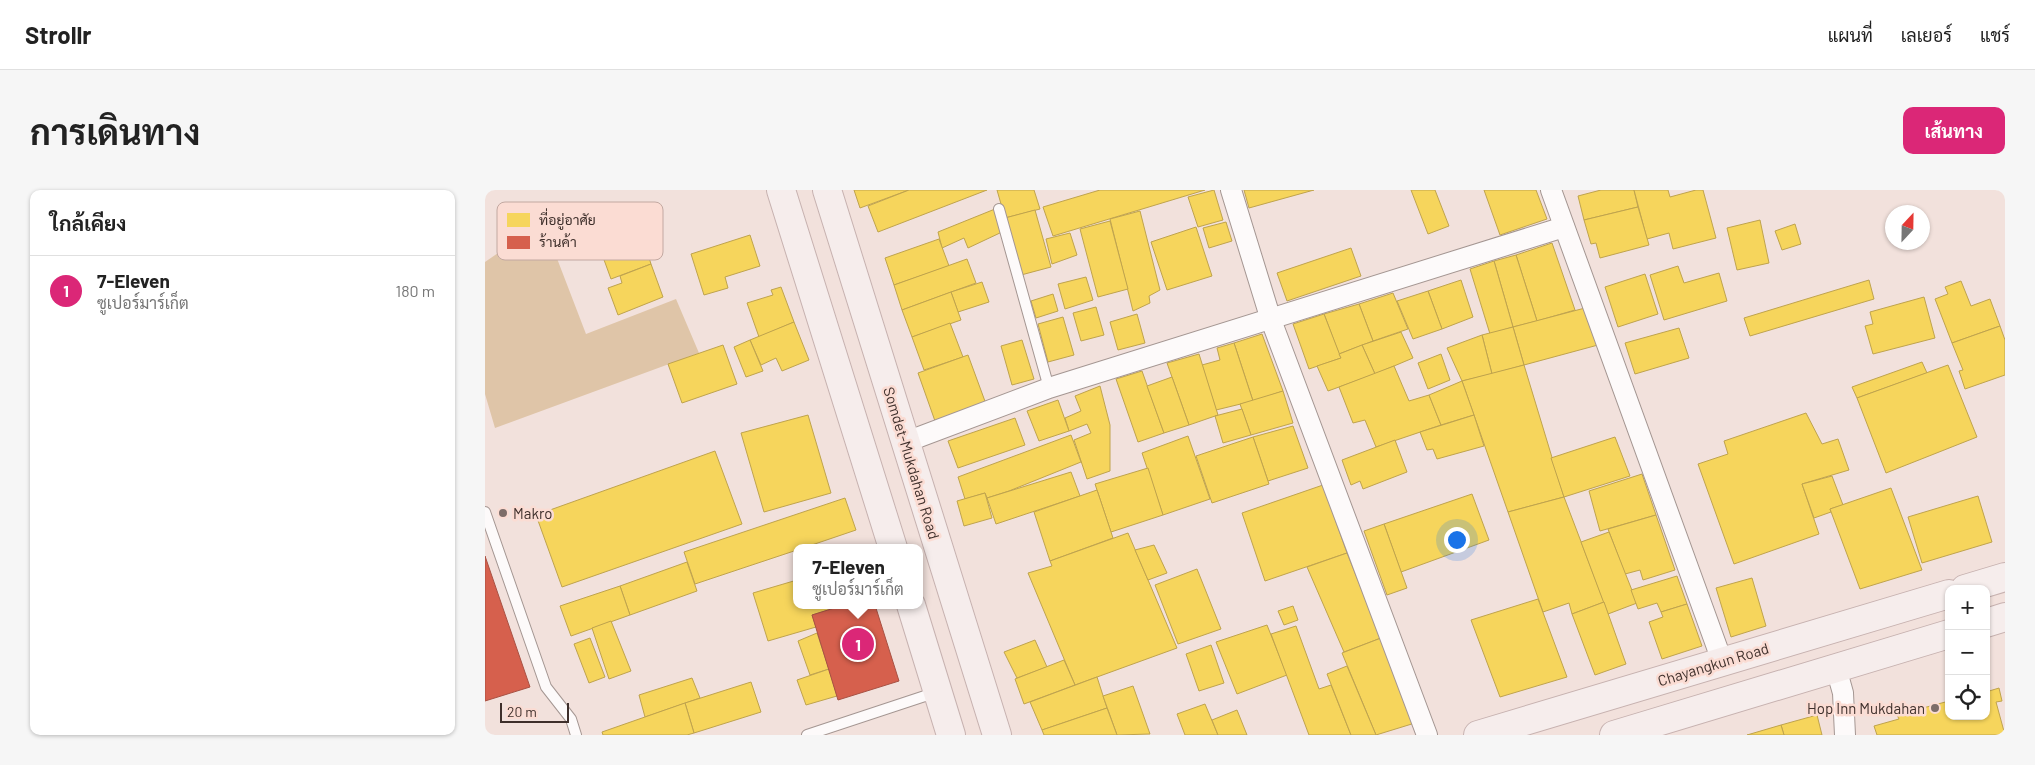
<!DOCTYPE html>
<html lang="th">
<meta charset="utf-8">
<style>
body{margin:0;font-family:Barlow,Sarabun,sans-serif;background:#f6f6f6;color:#222}
.controls{position:absolute;right:15px;bottom:15px;display:grid;overflow:hidden;border-radius:10px;box-shadow:0 1px 4px #0004}
.controls button{width:45px;height:45px;display:grid;place-items:center;padding:0;border:0;border-bottom:1px solid #e0e0e0;background:#fff;color:#222;font:25px sans-serif}
.compass{position:absolute;left:1400px;top:15px;width:45px;height:45px;border-radius:50%;background:#fff;box-shadow:0 1px 4px #0004;rotate:22deg}
.scale{position:absolute;left:15px;bottom:12px;width:69px;box-sizing:border-box;padding-left:5px;border:2px solid #3e2f2b;border-top:0;font-size:14px;line-height:18px;white-space:nowrap;color:#3e2f2b;-webkit-text-stroke:4px #fbdcd3;paint-order:stroke}
.you{position:absolute;left:971px;top:349px;width:18px;height:18px;margin:-12px;border:4px solid #fff;border-radius:50%;background:#1a73e8;box-shadow:0 0 0 8px #1a73e833}
.badge{display:grid;place-items:center;width:32px;height:32px;border-radius:50%;background:#db2777;color:#fff;font-size:16px;font-weight:700}
.pin{position:absolute;translate:-50% -50%;border:2px solid #fff;box-shadow:0 1px 5px #0006}
.popup{position:absolute;left:308px;top:354px;width:130px;height:65px;box-sizing:border-box;display:grid;place-content:center;border-radius:10px;background:#fff;filter:drop-shadow(0 1px 4px #0005);font-size:16px;white-space:nowrap;color:#767676}
.popup b{font-size:19px;color:#222}
.popup::after{content:'';position:absolute;left:50%;top:100%;margin-left:-10px;border:10px solid transparent;border-top-color:#fff}
.list{margin:0;padding:0;list-style:none}
h2{display:flex;justify-content:space-between;align-items:center;height:65px;margin:0;padding:0 20px;font-size:21px}
h2 small{font-size:16px;font-weight:400;color:#767676}
.list li{display:grid;grid-template-columns:32px 1fr auto;gap:15px;align-items:center;box-sizing:border-box;height:70px;padding:0 20px;border-top:1px solid #e0e0e0}
.list b{display:block;font-size:19px;white-space:nowrap}
.list p{margin:0;font-size:16px;white-space:nowrap;color:#767676}
.list em{font-size:16px;font-style:normal;color:#767676}
.icon{flex:none;width:28px;height:28px;fill:none;stroke:currentColor;stroke-width:2;stroke-linecap:round;stroke-linejoin:round}
.map{position:relative;flex:none;width:1520px;height:545px;overflow:hidden;border-radius:10px}
header{display:flex;align-items:center;gap:30px;box-sizing:border-box;height:70px;padding:0 25px;background:#fff;border-bottom:1px solid #e0e0e0}
header strong{font-size:24px}
nav{display:flex;gap:28px;margin-inline-start:auto;font-size:18px}
.intro{display:flex;align-items:center;justify-content:space-between;box-sizing:border-box;height:120px;padding:0 30px}
h1{margin:0;font-size:35px}
.button{padding:12px 22px;border-radius:10px;background:#db2777;color:#fff;font-size:18px;font-weight:700}
main{display:flex;gap:30px;padding:0 30px}
aside{flex:1;background:#fff;border-radius:10px;box-shadow:0 1px 4px #0004}
.map>svg:first-child{display:block}
.green{fill:#dfc5a8}
.homes{fill:#f6d55c;stroke:#bfa34d}
.shops{fill:#d6604d;stroke:#a85143}
.lines{fill:none;stroke-linecap:round;stroke-linejoin:round}
.lane-casing{stroke:#a49692;stroke-width:12}
.street-casing{stroke:#a49692;stroke-width:22}
.primary-casing{stroke:#c7b2b0;stroke-width:30}
.lane{stroke:#fdfafa;stroke-width:10}
.street{stroke:#fdfafa;stroke-width:20}
.primary{stroke:#f6edec;stroke-width:28}
.poi-dot{fill:#7d6d69;stroke:#fbdcd3;stroke-width:2}
.labels{text-anchor:middle;dominant-baseline:central;stroke-width:5;stroke-linejoin:round;paint-order:stroke}
.street-label{font-size:15px;fill:#3e2f2b;stroke:#fbdcd3}
.poi-label{font-size:15px;fill:#3e2f2b;stroke:#fbdcd3;text-anchor:start}
.key{fill:#fbdcd3;stroke:#c2a8a1;stroke-width:1}
.key-label{font-size:14px;fill:#3e2f2b}
</style>
<header>
<strong>Strollr</strong>
<nav><a>แผนที่</a><a>เลเยอร์</a><a>แชร์</a></nav>
</header>
<div class="intro"><h1>การเดินทาง</h1><a class="button">เส้นทาง</a></div>
<main>
<aside>
<h2>ใกล้เคียง<small></small></h2>
<ul class="list">
<li><span class="badge">1</span><div><b>7-Eleven</b><p>ซูเปอร์มาร์เก็ต</p></div><em>180 m</em></li>
</ul>
</aside>
<div class="map">
<svg width="1520" height="545" viewBox="0 0 1520 545">
<rect width="100%" height="100%" fill="#f2e1dc"/>
<!-- green -->
<polygon class="green" points="58,32 101,144 191,109 214,163 10,238 0,204 0,72"/>
<!-- homes -->
<g class="homes">
<polygon points="369,0 424,0 375,18"/>
<polygon points="424,0 502,0 393,42 383,16"/>
<polygon points="512,0 549,0 555,19 520,28"/>
<polygon points="615,0 720,0 568,46 558,17"/>
<polygon points="729,0 738,30 713,37 703,7"/>
<polygon points="759,0 829,0 764,18"/>
<polygon points="926,0 950,0 964,36 943,44"/>
<polygon points="999,0 1051,0 1062,29 1015,45"/>
<polygon points="1116,0 1149,0 1153,17 1099,30 1093,6"/>
<polygon points="1149,0 1183,0 1185,7 1211,0 1218,0 1231,48 1188,59 1184,43 1162,49"/>
<polygon points="1153,17 1164,55 1115,68 1111,53 1106,54 1099,30"/>
<polygon points="510,19 517,42 483,58 479,48 457,58 453,42"/>
<polygon points="550,20 566,77 536,85 520,28"/>
<polygon points="655,21 675,100 664,106 665,113 648,121 625,29"/>
<polygon points="1275,30 1284,73 1252,80 1242,38"/>
<polygon points="625,31 643,99 613,107 595,39"/>
<polygon points="741,32 747,51 724,58 718,38"/>
<polygon points="1310,34 1316,54 1297,60 1290,41"/>
<polygon points="711,37 727,86 682,100 666,52"/>
<polygon points="585,43 592,65 567,74 561,49"/>
<polygon points="265,45 275,76 240,87 243,98 219,105 206,64"/>
<polygon points="454,49 464,76 409,95 400,68"/>
<polygon points="159,52 166,74 126,89 118,67"/>
<polygon points="1067,53 1090,120 1052,131 1031,65"/>
<polygon points="866,58 876,86 802,111 792,83"/>
<polygon points="1031,65 1052,131 1028,137 1009,71"/>
<polygon points="482,69 491,93 417,120 409,95"/>
<polygon points="1009,71 1028,137 1005,144 985,79"/>
<polygon points="166,74 178,107 133,125 123,98 137,93 135,86"/>
<polygon points="1193,76 1199,93 1234,83 1242,111 1179,130 1165,85"/>
<polygon points="1160,84 1173,124 1133,137 1120,97"/>
<polygon points="601,87 608,110 580,119 573,94"/>
<polygon points="976,90 988,127 957,139 943,101"/>
<polygon points="1384,90 1389,109 1265,146 1259,128"/>
<polygon points="1476,91 1486,116 1505,109 1515,136 1467,153 1450,109 1463,104 1460,97"/>
<polygon points="497,92 504,112 473,122 466,102"/>
<polygon points="296,97 309,132 274,147 262,113 288,105 286,100"/>
<polygon points="943,101 957,139 928,149 912,111"/>
<polygon points="466,102 476,130 427,147 417,120"/>
<polygon points="908,103 923,139 888,151 874,114"/>
<polygon points="568,104 573,121 551,128 546,111"/>
<polygon points="1439,107 1450,148 1388,164 1380,136 1388,134 1385,122"/>
<polygon points="874,114 888,151 854,164 839,124"/>
<polygon points="611,117 619,145 596,151 588,123"/>
<polygon points="1100,118 1113,155 1039,175 1028,137"/>
<polygon points="652,124 660,153 633,160 625,132"/>
<polygon points="839,124 856,168 824,179 808,134"/>
<polygon points="578,127 589,165 563,172 553,134"/>
<polygon points="309,132 324,170 297,181 291,168 276,175 265,150"/>
<polygon points="465,133 478,167 439,180 427,147"/>
<polygon points="1515,136 1520,150 1520,185 1480,199 1474,181 1478,180 1467,153"/>
<polygon points="1028,137 1039,175 1007,184 997,145"/>
<polygon points="1194,138 1204,168 1150,184 1140,153"/>
<polygon points="916,142 928,168 890,184 877,155"/>
<polygon points="777,144 798,201 768,211 749,153"/>
<polygon points="997,145 1007,184 977,191 962,158"/>
<polygon points="265,150 278,181 261,187 249,157"/>
<polygon points="537,150 549,189 527,195 516,156"/>
<polygon points="749,153 768,211 731,220 717,175 735,170 732,158"/>
<polygon points="238,155 252,194 197,213 183,174"/>
<polygon points="877,155 890,184 843,201 832,176 856,168 854,164"/>
<polygon points="714,164 733,225 704,235 682,173"/>
<polygon points="956,164 965,190 943,199 933,173"/>
<polygon points="483,165 501,214 450,231 433,183"/>
<polygon points="1437,172 1442,183 1372,208 1367,197"/>
<polygon points="1039,175 1079,307 1023,322 977,191"/>
<polygon points="1463,175 1492,247 1401,283 1372,208"/>
<polygon points="909,176 924,211 944,205 956,235 891,257 880,230 868,233 854,197"/>
<polygon points="657,181 679,243 653,252 631,189"/>
<polygon points="687,187 704,235 679,243 662,196"/>
<polygon points="977,191 989,225 956,235 944,205"/>
<polygon points="615,196 625,235 625,281 602,289 589,250 606,243 602,234 584,241 580,228 596,221 590,206"/>
<polygon points="798,201 808,233 766,245 755,214"/>
<polygon points="573,210 584,241 554,251 542,221"/>
<polygon points="757,219 766,245 738,253 730,226"/>
<polygon points="1321,223 1337,254 1353,249 1364,280 1317,294 1334,344 1249,374 1213,274 1243,264 1239,251"/>
<polygon points="323,225 346,303 279,322 256,243"/>
<polygon points="989,225 999,256 952,269 948,259 942,260 935,242"/>
<polygon points="530,228 540,255 473,278 463,251"/>
<polygon points="808,236 823,278 783,291 768,247"/>
<polygon points="586,245 596,272 524,301 502,308 500,303 480,309 473,287"/>
<polygon points="703,246 725,309 678,325 657,263"/>
<polygon points="768,247 784,294 727,313 711,266"/>
<polygon points="1130,247 1145,286 1079,307 1066,268"/>
<polygon points="910,250 922,282 878,299 875,291 866,295 857,270"/>
<polygon points="230,261 257,334 77,397 51,325"/>
<polygon points="663,278 678,325 626,342 610,294"/>
<polygon points="586,282 595,306 511,334 502,308"/>
<polygon points="1157,284 1171,325 1115,341 1104,301"/>
<polygon points="1347,286 1358,315 1345,319 1346,322 1329,328 1317,294"/>
<polygon points="838,295 862,363 780,391 757,323"/>
<polygon points="1406,298 1437,380 1375,399 1345,319"/>
<polygon points="612,300 628,348 565,371 549,322"/>
<polygon points="500,303 507,328 479,336 472,311"/>
<polygon points="987,304 1004,350 916,382 899,334"/>
<polygon points="1493,306 1507,352 1437,373 1423,327"/>
<polygon points="1079,307 1119,412 1087,424 1084,413 1058,422 1023,322"/>
<polygon points="360,308 371,340 318,358 312,358 312,360 210,394 199,362"/>
<polygon points="1171,325 1190,380 1158,390 1155,380 1140,384 1123,339"/>
<polygon points="899,334 922,398 902,405 879,341"/>
<polygon points="1124,342 1152,413 1123,424 1096,352"/>
<polygon points="643,343 692,458 590,495 543,383 567,376 565,371"/>
<polygon points="669,355 682,383 663,390 650,360"/>
<polygon points="862,363 896,448 859,462 822,377"/>
<polygon points="202,372 212,401 145,425 135,396"/>
<polygon points="712,379 736,439 693,454 670,395"/>
<polygon points="1192,386 1202,414 1176,422 1172,413 1153,419 1146,400"/>
<polygon points="1267,388 1281,436 1246,447 1231,398"/>
<polygon points="312,390 312,415 359,415 327,425 331,437 283,451 268,403"/>
<polygon points="135,396 145,425 86,446 75,416"/>
<polygon points="1053,409 1082,487 1015,507 986,430"/>
<polygon points="1119,412 1141,474 1110,485 1087,424"/>
<polygon points="1202,414 1217,456 1177,469 1164,432 1178,427 1176,422"/>
<polygon points="808,416 813,430 799,435 793,421"/>
<polygon points="126,431 146,481 124,489 107,438"/>
<polygon points="782,435 802,485 752,504 731,452"/>
<polygon points="811,436 834,499 846,495 866,545 824,545 786,444"/>
<polygon points="332,443 344,479 325,485 313,451"/>
<polygon points="105,448 120,487 104,493 89,454"/>
<polygon points="896,448 930,533 891,545 857,463"/>
<polygon points="550,450 562,477 532,488 519,462"/>
<polygon points="726,455 739,493 714,501 701,464"/>
<polygon points="579,470 590,495 539,514 530,489"/>
<polygon points="862,476 891,545 866,545 842,484"/>
<polygon points="344,479 352,506 321,515 312,490"/>
<polygon points="612,487 622,518 557,540 545,512"/>
<polygon points="207,488 215,508 160,527 154,505"/>
<polygon points="266,492 276,522 209,543 200,513"/>
<polygon points="648,496 665,544 632,545 618,506"/>
<polygon points="1514,498 1517,511 1511,512 1520,545 1392,545 1389,536 1414,529 1412,525 1464,511 1464,526 1501,526 1501,502"/>
<polygon points="200,513 209,543 202,545 118,545 117,542"/>
<polygon points="720,514 733,545 700,545 692,524"/>
<polygon points="622,518 632,545 559,545 557,540"/>
<polygon points="752,520 762,545 733,545 727,530"/>
<polygon points="1332,525 1337,545 1299,545 1296,535"/>
<polygon points="1296,535 1299,545 1262,545"/>
</g>
<!-- shops -->
<g class="shops">
<polygon points="0,366 45,497 0,511"/>
<polygon points="359,415 390,415 414,491 353,510 327,425"/>
</g>
<g class="lines">
<!-- lane casing -->
<g class="lane-casing">
<g id="lane">
<polyline points="514,19 564,198"/>
<polyline points="0,322 61,497 86,529 91,545"/>
<polyline points="322,545 452,502"/>
</g>
</g>
<!-- street casing -->
<g class="street-casing">
<g id="street">
<polyline points="746,0 786,130 942,545"/>
<polyline points="1066,0 1237,471"/>
<polyline points="421,252 564,198 1079,37"/>
<polyline points="1351,478 1358,503 1360,545"/>
</g>
</g>
<!-- primary casing -->
<g class="primary-casing">
<g id="primary">
<polyline points="296,0 408,358"/>
<polyline points="342,0 512,545"/>
<polyline points="1480,399 1520,387"/>
<polyline points="426,415 466,545"/>
<polyline points="1501,433 1520,427"/>
<polyline points="993,545 1464,404"/>
<polyline points="1129,545 1464,444"/>
</g>
</g>
<!-- lane -->
<use href="#lane" class="lane"/>
<!-- street -->
<use href="#street" class="street"/>
<!-- primary -->
<use href="#primary" class="primary"/>
</g>
<!-- markers -->
<g class="poi-dot">
<circle cx="18" cy="323" r="5"/>
<circle cx="1450" cy="518" r="5"/>
</g>
<g class="labels">
<!-- street labels -->
<g class="street-label">
<text transform="translate(427 273) rotate(73)">Somdet-Mukdahan Road</text>
<text transform="translate(1228 474) rotate(-17)">Chayangkun Road</text>
</g>
<!-- poi labels -->
<g class="poi-label">
<text x="28" y="323">Makro</text>
<text x="1440" y="518" text-anchor="end">Hop Inn Mukdahan</text>
</g>
</g>
<!-- legend -->
<rect x="12" y="12" width="166" height="58" rx="8" class="key"/>
<rect x="22" y="23" width="23" height="14" fill="#f6d55c"/>
<rect x="22" y="46" width="23" height="13" fill="#d6604d"/>
<g class="key-label">
<text x="54" y="35">ที่อยู่อาศัย</text>
<text x="54" y="57">ร้านค้า</text>
</g>
</svg>
<div class="controls">
<button>+</button>
<button>−</button>
<button><svg class="icon" aria-label="locate" viewBox="0 0 24 24"><circle cx="12" cy="12" r="6"/><path d="M12 2v4M12 18v4M2 12h4M18 12h4"/></svg></button>
</div>
<svg class="compass" viewBox="-18 -18 36 36"><path d="M0-13l5 13h-10z" fill="#e53935"/><path d="M0 13l5-13h-10z" fill="#767676"/></svg>
<div class="scale">20 m</div>
<div class="you"></div>
<div class="pin badge" style="left:373px;top:454px">1</div>
<div class="popup"><b>7-Eleven</b>ซูเปอร์มาร์เก็ต</div>
</div>
</main>
